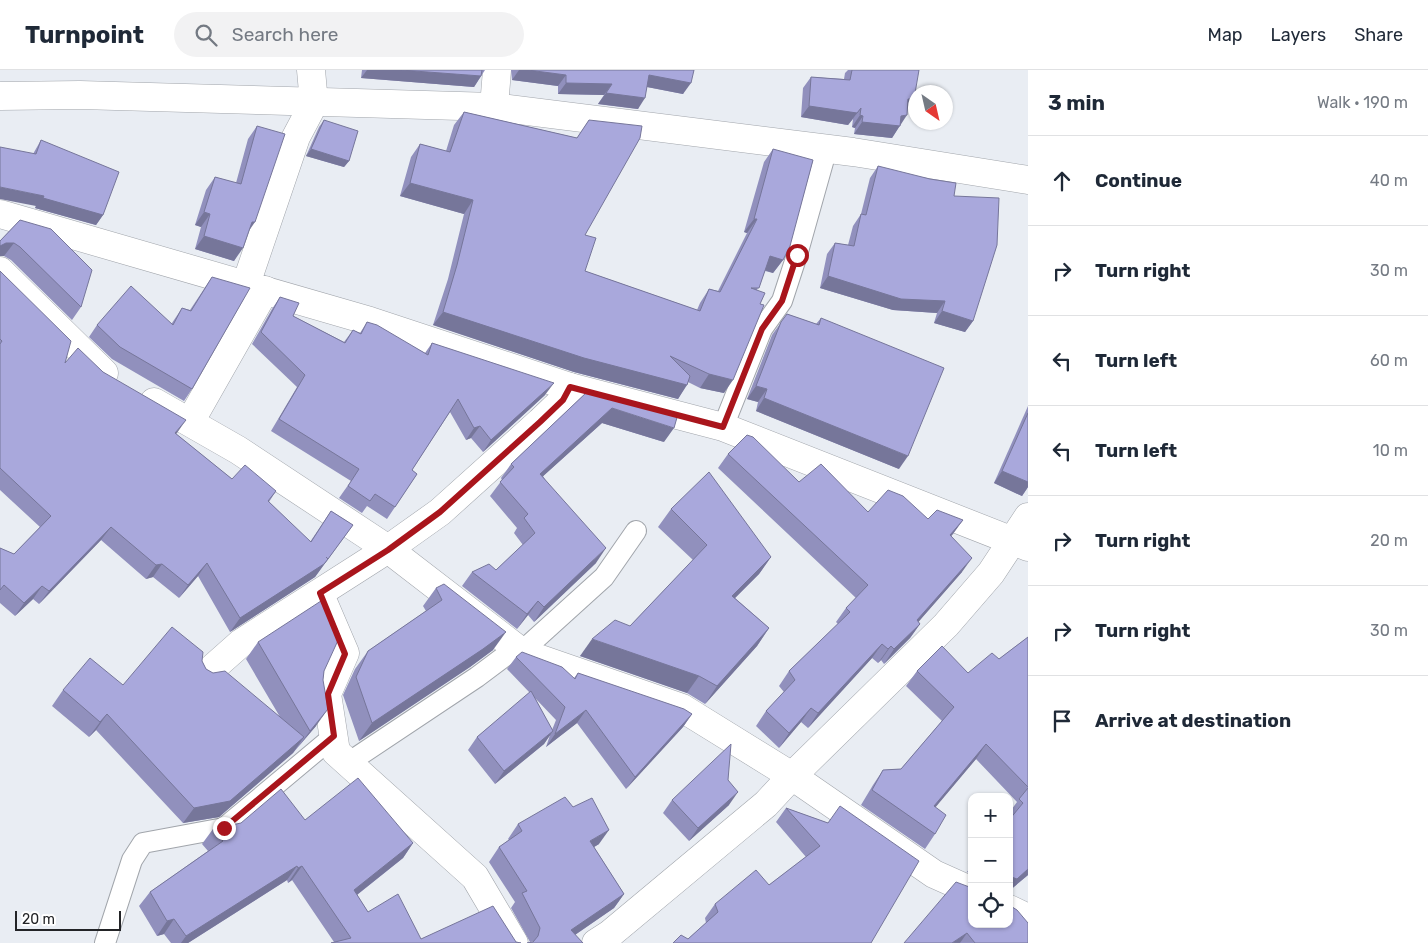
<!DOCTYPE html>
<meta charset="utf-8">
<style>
body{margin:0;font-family:Rubik,sans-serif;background:#f2f2f3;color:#1f2937}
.controls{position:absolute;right:15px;bottom:15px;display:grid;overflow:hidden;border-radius:10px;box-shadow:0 1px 4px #0004}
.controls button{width:45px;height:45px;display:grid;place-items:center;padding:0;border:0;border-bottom:1px solid #e0e1e3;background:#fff;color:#1f2937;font:25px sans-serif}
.compass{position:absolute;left:908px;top:15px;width:45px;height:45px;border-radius:50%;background:#fff;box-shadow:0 1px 4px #0004;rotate:146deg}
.scale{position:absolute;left:15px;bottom:12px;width:106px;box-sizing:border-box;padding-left:5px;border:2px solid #232427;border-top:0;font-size:14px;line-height:18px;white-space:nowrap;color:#232427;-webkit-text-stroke:4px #fff;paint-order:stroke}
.stop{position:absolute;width:15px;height:15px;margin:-11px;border:4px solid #a9151c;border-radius:50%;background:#fff}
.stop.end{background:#a9151c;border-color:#fff;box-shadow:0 1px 5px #0008}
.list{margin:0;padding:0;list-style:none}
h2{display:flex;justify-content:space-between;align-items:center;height:65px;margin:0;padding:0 20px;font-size:21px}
h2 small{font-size:16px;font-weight:400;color:#747a83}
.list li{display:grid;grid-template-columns:32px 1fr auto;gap:15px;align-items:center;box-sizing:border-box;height:90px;padding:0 20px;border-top:1px solid #e0e1e3}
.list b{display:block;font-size:19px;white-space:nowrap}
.list em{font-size:16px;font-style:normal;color:#747a83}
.icon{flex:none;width:28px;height:28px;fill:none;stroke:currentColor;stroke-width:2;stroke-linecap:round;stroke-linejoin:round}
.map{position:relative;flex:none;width:1028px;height:873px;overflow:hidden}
header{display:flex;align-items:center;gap:30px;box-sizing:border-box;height:70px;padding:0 25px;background:#fff;border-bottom:1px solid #e0e1e3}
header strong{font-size:24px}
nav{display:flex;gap:28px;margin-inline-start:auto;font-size:18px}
.search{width:350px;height:45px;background:#f2f2f3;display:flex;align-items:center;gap:12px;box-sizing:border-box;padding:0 18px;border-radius:28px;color:#747a83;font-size:19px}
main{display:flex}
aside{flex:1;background:#fff}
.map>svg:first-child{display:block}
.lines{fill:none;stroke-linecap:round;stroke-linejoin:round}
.lane-casing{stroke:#a1a5ab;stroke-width:22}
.street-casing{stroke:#a1a5ab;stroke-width:29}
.secondary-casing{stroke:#a1a5ab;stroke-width:29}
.lane{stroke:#fff;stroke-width:20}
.street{stroke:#fff;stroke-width:28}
.secondary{stroke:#fff;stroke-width:28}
.wall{fill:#9190bd;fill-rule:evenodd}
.shaded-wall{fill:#76769a}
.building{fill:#a9a8dc;stroke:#76769a}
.route{stroke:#a9151c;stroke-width:6}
</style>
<header>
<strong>Turnpoint</strong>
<div class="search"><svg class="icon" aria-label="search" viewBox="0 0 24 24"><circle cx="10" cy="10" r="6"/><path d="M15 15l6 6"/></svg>Search here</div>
<nav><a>Map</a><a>Layers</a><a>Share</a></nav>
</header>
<main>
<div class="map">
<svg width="1028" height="873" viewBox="0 0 1028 873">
<rect width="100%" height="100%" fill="#e9edf3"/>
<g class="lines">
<!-- lane casing -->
<g class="lane-casing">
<g id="lane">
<polyline points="723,357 762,259 782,231 797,185 827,78"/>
<polyline points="523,583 530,574 604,507 636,461"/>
<polyline points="348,693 477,607 517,577"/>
<polyline points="105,873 132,790 143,773 224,758 334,666"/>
</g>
</g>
<!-- street casing -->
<g class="street-casing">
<g id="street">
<polyline points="494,37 497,0"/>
<polyline points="0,144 370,251 570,317 723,357 1028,477"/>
<polyline points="0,201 104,303"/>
<polyline points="246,214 296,67 314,33 311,0"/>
<polyline points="154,332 238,380 388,479 523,583 682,638 792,706 934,804 972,821"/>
<polyline points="190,352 265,220"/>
<polyline points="324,534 345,583 327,624 336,682 475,807 514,873"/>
<polyline points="206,604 241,573 388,479 440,442 540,352 563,330 570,317"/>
<polyline points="1009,839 1028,848"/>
<polyline points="596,873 610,864 766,734 792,706 946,555 991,503 1028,447"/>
</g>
</g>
<!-- secondary casing -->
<g class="secondary-casing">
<polyline id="secondary" points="0,26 80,25 494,37 853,82 1028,110"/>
</g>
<!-- lane -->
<use href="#lane" class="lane"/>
<!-- street -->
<use href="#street" class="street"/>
<!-- secondary -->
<use href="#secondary" class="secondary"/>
</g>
<!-- wall -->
<g class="wall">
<polygon points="362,0 485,0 474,17 361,8"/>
<polygon points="511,0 694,0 683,24 647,17 638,39 598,34 604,25 558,24 558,16 512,10"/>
<polygon points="848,0 919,0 907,38 900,55 892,68 854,64 855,58 852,57 853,49 848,55 801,47 803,18 811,7 844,9 845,3"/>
<polygon points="464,42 577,68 589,50 585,165 585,201 697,240 700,233 709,219 718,221 747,163 744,162 764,92 773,79 783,190 773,203 765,201 757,220 760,234 724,323 700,318 688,312 678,329 574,302 433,255 448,209 464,144 400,126 411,87 420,74 446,81 454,55"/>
<polygon points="324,50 349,91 344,97 306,86 319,57"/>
<polygon points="257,56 248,162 234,191 195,179 201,157 195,155 206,120 215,107 236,113 248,69"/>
<polygon points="41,70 103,145 96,155 35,138 36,136 33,84"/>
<polygon points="878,96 954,126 973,251 965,262 934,253 937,243 893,240 820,218 827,184 835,173 848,175 853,156 861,144 870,108"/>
<polygon points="20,150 81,237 72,250 11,190 4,186 0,186 0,171"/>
<polygon points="0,201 65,293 103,302 176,364 232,409 276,421 269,432 310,472 331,441 353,455 315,507 230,562 198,506 179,528 153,507 146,509 101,470 39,534 33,529 15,546 0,533 0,478 14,484 40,457 0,420"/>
<polygon points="212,207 192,319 184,331 112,289 89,267 97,255 172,253 182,238 190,240"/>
<polygon points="280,227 293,246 344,272 353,260 360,263 367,252 425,283 432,273 545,325 483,382 471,368 466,370 450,342 412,400 417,404 387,449 367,436 362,443 339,428 351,411 271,361 297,317 252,274 272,239"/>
<polygon points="787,244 816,254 821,248 899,399 756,341 758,332 747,329 772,265"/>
<polygon points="588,321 664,372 602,353 543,406 596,493 534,552 528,545 517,559 462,516 472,502 496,500 523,475 514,463 517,458 490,426 502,410 501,408 511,394"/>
<polygon points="1028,336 1028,417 1022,426 994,413"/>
<polygon points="728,384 799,412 868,442 928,449 963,450 951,466 962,502 918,552 920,554 910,568 884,594 881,590 878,593 872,588 808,658 801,652 779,678 756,656 766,641 784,622 779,616 789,601 838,554 836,552 846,538 856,528 718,398"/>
<polygon points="671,439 771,487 759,504 735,528 769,558 757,576 705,634 687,623 580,586 630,556 693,490 658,457"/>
<polygon points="436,518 493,580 470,597 359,671 343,625 355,599 368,581 426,541 423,536"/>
<polygon points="1028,567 1028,805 1009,821 1012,747 1009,743 1017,732 976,689 935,737 935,764 925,779 861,735 873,715 883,700 901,699 942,651 906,616 917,601 968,603 999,589"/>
<polygon points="258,572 324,601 316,656 293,683 219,747 183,753 96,660 89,667 52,636 63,620 123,615 202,591 206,599 280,647 246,589"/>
<path d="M516,587L574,608L578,603L692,644L683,657L626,719L577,653L546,677L550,665L544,674L495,714L468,680L477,667L530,623L507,599ZM535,628L556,650L552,660Z"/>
<polygon points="728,710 729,735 689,771 663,743 672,730"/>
<polygon points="786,738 828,753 871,873 688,869 706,853 705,848 715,834 769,815 806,787 776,752"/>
<polygon points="305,750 413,773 403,788 357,825 368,842 421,869 516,872 334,872 292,810 288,813 287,810 188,873 171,873 164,864 157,866 139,836 150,822 208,781 202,774 213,759"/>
<polygon points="518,754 599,774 594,777 624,824 614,838 575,865 530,872 511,838 515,832 489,792 499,777 509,770 508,769"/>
<polygon points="972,795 972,804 967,802"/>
<polygon points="1028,853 1028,873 904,873"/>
</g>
<!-- shaded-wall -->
<g class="shaded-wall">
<polygon points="367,0 401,0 481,6 474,17 361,8"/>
<polygon points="519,0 528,0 566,5 558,16 512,10"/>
<polygon points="649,5 691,13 683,24 642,16"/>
<polygon points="566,13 612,14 604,25 558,24"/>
<polygon points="606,23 645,28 638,39 598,34"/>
<polygon points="908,29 914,29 906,40"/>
<polygon points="809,36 861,38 848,55 801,47"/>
<polygon points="860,45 863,46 855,58 852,57"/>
<polygon points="907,45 892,68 854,64 862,52"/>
<polygon points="311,79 349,91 344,97 306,86"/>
<polygon points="410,113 473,130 464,144 400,126"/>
<polygon points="0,117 44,126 103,145 96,155 35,138 36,136 0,129"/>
<polygon points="204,142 210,144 201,157 195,155"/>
<polygon points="754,149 757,149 747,163 744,162"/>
<polygon points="252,152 255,152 246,165"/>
<polygon points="204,166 243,178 234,191 195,179"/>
<polygon points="6,173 14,173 4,186 0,186 0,176"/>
<polygon points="770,186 783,190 773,203 761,199"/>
<polygon points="828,206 945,231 937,243 893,240 820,218"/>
<polygon points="942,241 973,251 965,262 934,253"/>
<polygon points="443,242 687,315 678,329 574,302 433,255"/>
<polygon points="709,304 733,310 724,323 700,318"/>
<polygon points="554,313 545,325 483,382 491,370"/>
<polygon points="756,316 767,319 758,332 747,329"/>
<polygon points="764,328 908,386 899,399 756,341"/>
<polygon points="612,338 674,358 664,372 602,353 530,418 540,404"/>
<polygon points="186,350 177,363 165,376 175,363"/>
<polygon points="480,356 471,368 466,370 474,358"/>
<polygon points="1002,401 1028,412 1028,417 1022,426 994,413"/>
<polygon points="963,450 953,464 940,479 950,465"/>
<polygon points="111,457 101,470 39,534 49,521"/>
<polygon points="606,478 596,493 534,552 544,537"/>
<polygon points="771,487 759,504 720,543 732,526"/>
<polygon points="972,488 962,502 907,565 917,550"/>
<polygon points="328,489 315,507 230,562 240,548"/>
<polygon points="207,493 198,506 179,528 188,515"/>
<polygon points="162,494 153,507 146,509 156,495"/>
<polygon points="42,516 33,529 15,546 24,533"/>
<polygon points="538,531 528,545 517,559 527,544"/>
<polygon points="920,554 910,568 884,594 894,579"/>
<polygon points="769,558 757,576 705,634 717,616"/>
<polygon points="506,562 493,580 470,597 359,671 372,653"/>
<polygon points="592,569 699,606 687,623 580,586"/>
<polygon points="882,574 872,588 808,658 818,643"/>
<polygon points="891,576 881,590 878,593 888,579"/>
<polygon points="811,638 801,652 779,678 789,663"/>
<polygon points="328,639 316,656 298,677 310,661"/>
<polygon points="586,640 577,653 546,677 555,664"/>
<polygon points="107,644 96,660 89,667 100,652"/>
<polygon points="692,644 683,657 626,719 635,707"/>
<polygon points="553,661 544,674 495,714 504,701"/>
<polygon points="304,667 293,683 219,747 183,753 194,738"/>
<polygon points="986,674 976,689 924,751 934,736"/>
<polygon points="738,722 729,735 689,771 698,758"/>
<polygon points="609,760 599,774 579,786 590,771"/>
<polygon points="413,773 403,788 344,835 354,820"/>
<polygon points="297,796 287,810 188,873 181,873 186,866"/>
<polygon points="302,796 292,810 288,813 298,798"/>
<polygon points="1028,799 1028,805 1009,821 1009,806"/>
<polygon points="624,824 614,838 563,873 571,860"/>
<polygon points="174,849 164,864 157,866 167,851"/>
<polygon points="967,863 960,873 952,873"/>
</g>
<!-- building -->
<g class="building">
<polygon points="401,0 482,0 481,6"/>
<polygon points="528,0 694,0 691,13 649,5 645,28 606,23 612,14 566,13 566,5"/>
<polygon points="852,0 919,0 914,29 908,29 907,45 901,46 900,56 862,52 863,46 860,45 861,38 857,43 809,36 811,7 850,10"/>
<polygon points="464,42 577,68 589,50 642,56 640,68 585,165 596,168 585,201 700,241 709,219 720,222 757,149 754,149 773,79 813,90 790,176 783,190 770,186 759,218 751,218 765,223 760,234 764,235 733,310 709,304 670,286 690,306 687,315 584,288 443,242 457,195 473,130 410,113 420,74 450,82"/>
<polygon points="324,50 358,61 349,91 311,79"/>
<polygon points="257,56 285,64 255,152 252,152 243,178 204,166 210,144 204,142 215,107 241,114"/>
<polygon points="41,70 119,102 103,145 43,128 44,126 0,117 0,77 36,84"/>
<polygon points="878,96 930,109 956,113 954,126 999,128 997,175 973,251 942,241 945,231 901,229 828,206 835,173 854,176 861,144 866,145"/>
<polygon points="20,150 51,159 92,200 81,237 20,177 14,173 6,173 0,176 0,171"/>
<polygon points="0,201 71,271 65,293 78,278 103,302 186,350 175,363 232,409 245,395 276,421 268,431 311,472 331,441 353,455 328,489 326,487 328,489 324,494 240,548 207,493 188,515 162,494 156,495 111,457 49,521 42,516 24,533 4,515 0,520 0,478 14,484 51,446 0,398 0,274 2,271 0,269"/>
<polygon points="212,207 250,218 192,319 120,277 97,255 131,216 173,255 182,238 191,241"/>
<polygon points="280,227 299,233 293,246 345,273 353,260 361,264 367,252 377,255 428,285 432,273 554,313 491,370 480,356 474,358 458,329 412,400 417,404 395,437 375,424 370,431 348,416 359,399 279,349 305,305 261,262"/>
<polygon points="787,244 819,255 821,248 944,298 908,386 764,328 767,319 756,316 781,252"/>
<polygon points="588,321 678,344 674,358 612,338 540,404 606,478 544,537 538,531 527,544 472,502 489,494 496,500 535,463 524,448 528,444 500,412 514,397 511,394"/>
<polygon points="1028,343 1028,412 1002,401"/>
<polygon points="747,365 753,367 799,412 821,394 868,442 888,420 903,426 928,449 937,440 963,450 950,465 972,488 917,550 920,554 894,579 891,576 888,579 882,574 818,643 811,638 789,663 766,641 795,610 789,601 850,542 846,538 868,515 728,384"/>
<polygon points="709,402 771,487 732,526 769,558 717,616 699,606 592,569 615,550 630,556 707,475 671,439"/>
<polygon points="444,514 506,562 483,579 372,653 356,607 368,581 442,530 436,518"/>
<polygon points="324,529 340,566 324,601 323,610 328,639 310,661 258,572"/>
<polygon points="172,557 203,582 202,591 206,599 213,603 225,601 304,667 230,731 194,738 107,644 100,652 63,620 90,588 123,615"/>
<polygon points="1028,567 1028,717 986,674 934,736 946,745 935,764 872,720 883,700 901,699 954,637 917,601 942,576 968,603 992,583 999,589"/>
<polygon points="522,582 562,597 575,609 578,603 684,639 692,644 635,707 586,640 555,664 565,637 516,587"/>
<polygon points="531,621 553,661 504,701 477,667"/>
<polygon points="731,674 728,710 738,722 698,758 672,730"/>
<polygon points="358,708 413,773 354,820 368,842 398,824 421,869 493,836 516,872 521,873 331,873 351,868 302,796 298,798 297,796 186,866 174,849 167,851 150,822 223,771 213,759 241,753 281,719 305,750"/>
<polygon points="1028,718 1028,799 1017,809 1009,806 1009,750 1023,733 1019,729"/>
<polygon points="565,727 573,737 592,728 609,760 590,771 624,824 571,860 583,873 527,873 533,872 538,866 540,858 522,823 527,821 499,777 522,761 518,754"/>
<polygon points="840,736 919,791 871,873 673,873 681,865 688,869 718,842 715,834 756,800 769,815 820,776 786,738 828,753"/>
<polygon points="956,812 972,818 972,854 1009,854 1009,835 1017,840 1028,853 1028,873 975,873 967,863 952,873 904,873"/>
</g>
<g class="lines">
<!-- route -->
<polyline class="route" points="224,758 334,666 328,624 345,584 320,523 388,480 440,442 540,352 563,330 570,317 723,357 762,259 782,231 797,185"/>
</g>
</svg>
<div class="controls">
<button>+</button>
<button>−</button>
<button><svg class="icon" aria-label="locate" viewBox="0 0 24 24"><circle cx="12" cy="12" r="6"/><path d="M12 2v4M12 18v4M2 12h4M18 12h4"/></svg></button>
</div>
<svg class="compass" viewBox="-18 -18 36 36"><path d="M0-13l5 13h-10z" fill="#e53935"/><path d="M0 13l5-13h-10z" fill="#747a83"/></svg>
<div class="scale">20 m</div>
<div class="stop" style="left:797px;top:185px"></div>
<div class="stop end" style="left:224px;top:758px"></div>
</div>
<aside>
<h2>3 min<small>Walk · 190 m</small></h2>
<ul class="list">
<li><svg class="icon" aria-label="ahead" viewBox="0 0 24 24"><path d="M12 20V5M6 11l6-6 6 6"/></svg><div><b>Continue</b></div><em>40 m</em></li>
<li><svg class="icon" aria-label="right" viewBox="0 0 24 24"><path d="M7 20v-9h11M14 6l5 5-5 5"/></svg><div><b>Turn right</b></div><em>30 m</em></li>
<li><svg class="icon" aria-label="left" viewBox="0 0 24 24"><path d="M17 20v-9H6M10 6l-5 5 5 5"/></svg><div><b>Turn left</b></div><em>60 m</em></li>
<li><svg class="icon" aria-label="left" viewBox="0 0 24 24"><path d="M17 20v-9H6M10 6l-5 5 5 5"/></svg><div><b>Turn left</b></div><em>10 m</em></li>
<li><svg class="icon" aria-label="right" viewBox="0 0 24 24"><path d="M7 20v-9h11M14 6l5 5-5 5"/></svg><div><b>Turn right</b></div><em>20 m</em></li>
<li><svg class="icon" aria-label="right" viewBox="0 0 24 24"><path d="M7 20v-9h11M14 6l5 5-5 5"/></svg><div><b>Turn right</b></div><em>30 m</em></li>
<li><svg class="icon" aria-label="arrive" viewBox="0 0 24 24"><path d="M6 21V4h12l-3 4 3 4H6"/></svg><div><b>Arrive at destination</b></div></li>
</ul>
</aside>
</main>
